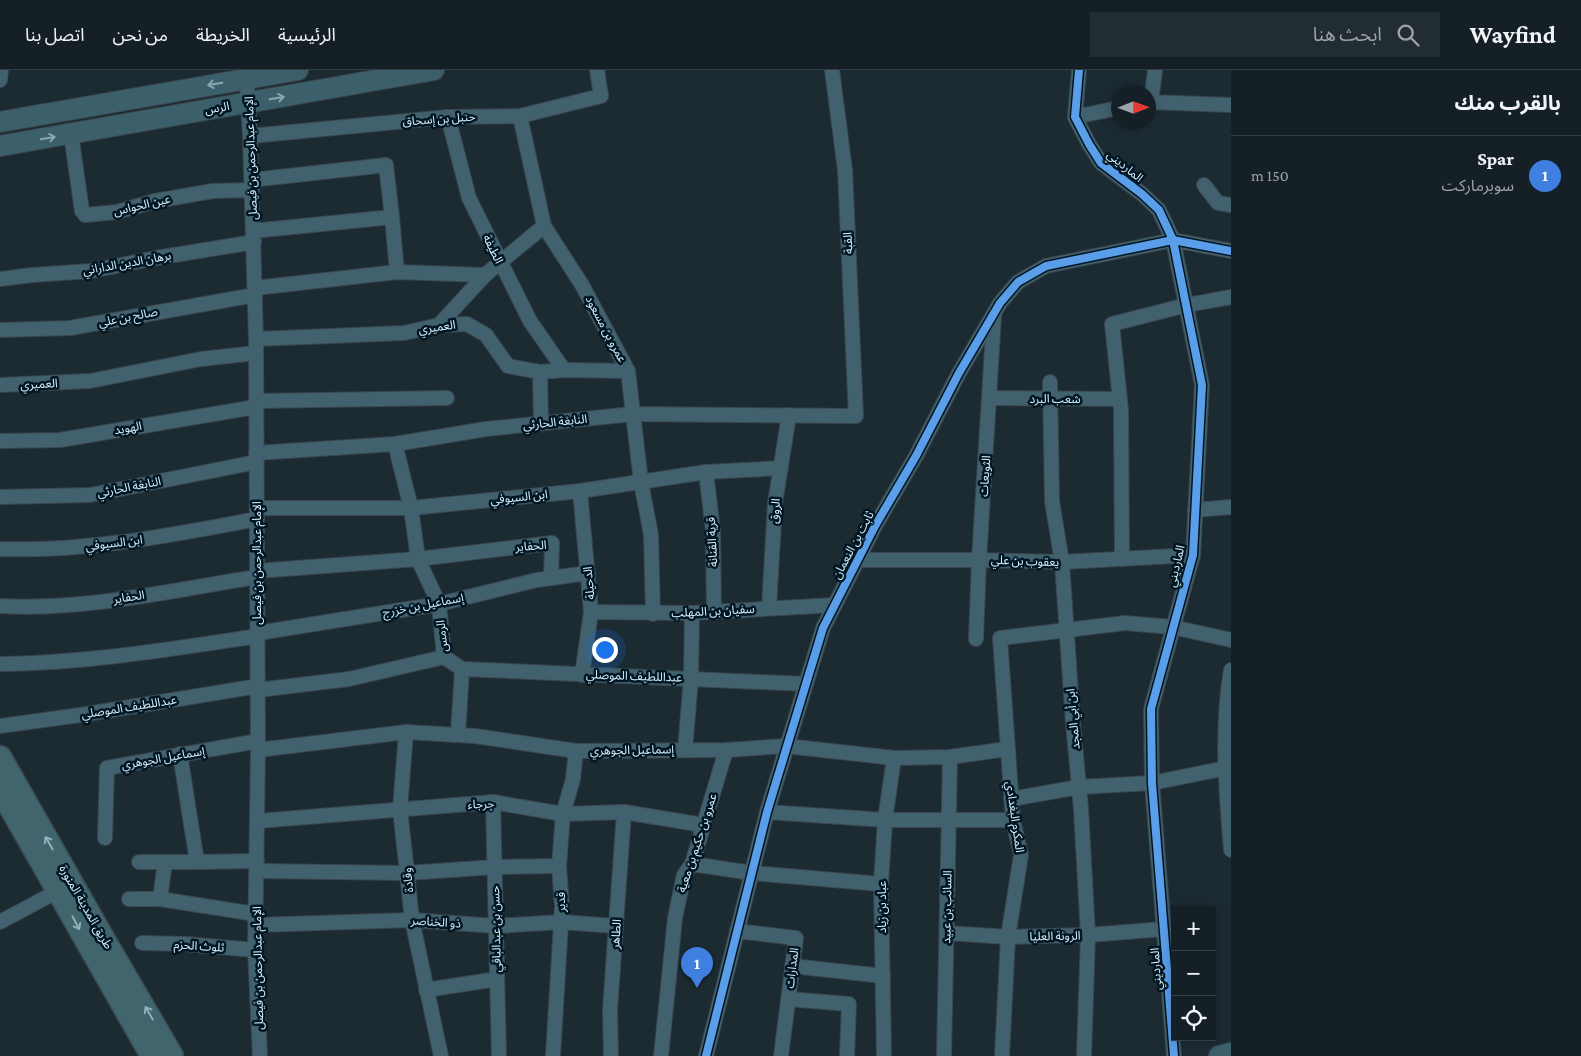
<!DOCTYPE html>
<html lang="ar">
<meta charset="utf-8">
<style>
body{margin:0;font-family:"Crimson Pro","Noto Sans Arabic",serif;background:#222d32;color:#f1f3f6;direction:rtl}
.controls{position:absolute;right:15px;bottom:15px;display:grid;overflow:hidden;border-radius:0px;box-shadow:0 2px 12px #0003}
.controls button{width:45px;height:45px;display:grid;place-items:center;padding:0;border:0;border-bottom:1px solid #343e43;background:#152026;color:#f1f3f6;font:25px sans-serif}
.compass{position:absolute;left:1111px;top:15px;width:45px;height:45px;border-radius:50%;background:#152026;box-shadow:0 2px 12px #0003;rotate:89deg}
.you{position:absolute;left:604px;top:579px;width:18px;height:18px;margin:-12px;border:4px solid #fff;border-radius:50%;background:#1a73e8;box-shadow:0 0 0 8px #1a73e833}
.badge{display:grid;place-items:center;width:32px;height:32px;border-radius:50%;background:#0f766e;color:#fff;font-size:16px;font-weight:700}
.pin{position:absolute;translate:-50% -41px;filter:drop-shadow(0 1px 2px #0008)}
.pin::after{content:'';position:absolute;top:26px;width:18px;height:15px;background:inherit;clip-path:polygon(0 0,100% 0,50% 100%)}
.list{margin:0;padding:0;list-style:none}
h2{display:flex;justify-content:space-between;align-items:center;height:65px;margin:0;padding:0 20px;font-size:21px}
h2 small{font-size:16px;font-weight:400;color:#9da3a7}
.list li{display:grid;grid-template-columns:32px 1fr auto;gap:15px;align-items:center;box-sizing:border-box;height:80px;padding:0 20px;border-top:1px solid #343e43}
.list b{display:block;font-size:19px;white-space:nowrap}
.list p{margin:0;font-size:16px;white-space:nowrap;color:#9da3a7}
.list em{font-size:16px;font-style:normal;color:#9da3a7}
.icon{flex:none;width:28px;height:28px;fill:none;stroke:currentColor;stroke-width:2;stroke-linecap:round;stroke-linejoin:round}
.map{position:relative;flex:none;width:1231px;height:986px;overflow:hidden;direction:ltr}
header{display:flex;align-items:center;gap:30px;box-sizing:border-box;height:70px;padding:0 25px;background:#152026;border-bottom:1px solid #343e43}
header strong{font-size:24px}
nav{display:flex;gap:28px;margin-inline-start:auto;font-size:18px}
.search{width:350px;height:45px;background:#222d32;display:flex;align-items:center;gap:12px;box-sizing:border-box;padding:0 18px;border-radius:0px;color:#9da3a7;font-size:19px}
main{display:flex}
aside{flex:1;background:#152026}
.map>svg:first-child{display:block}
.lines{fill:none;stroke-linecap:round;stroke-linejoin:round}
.street-casing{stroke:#3a474f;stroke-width:16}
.secondary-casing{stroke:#3a474f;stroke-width:22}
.primary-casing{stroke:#3a474f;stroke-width:25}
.street{stroke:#42616f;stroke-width:14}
.secondary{stroke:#3c606b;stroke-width:20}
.primary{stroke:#40656d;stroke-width:22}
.cycleway-casing{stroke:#001623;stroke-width:11}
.cycleway{stroke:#5a9eea;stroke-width:8}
.oneway{stroke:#88a7b4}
.oneway2{stroke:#92b0bc}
.labels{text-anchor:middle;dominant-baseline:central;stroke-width:5;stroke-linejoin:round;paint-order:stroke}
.street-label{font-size:12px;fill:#d5eefc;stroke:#001623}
</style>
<header>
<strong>Wayfind</strong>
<div class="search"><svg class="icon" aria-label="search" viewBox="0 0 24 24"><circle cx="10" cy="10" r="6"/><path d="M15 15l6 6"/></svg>ابحث هنا</div>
<nav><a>الرئيسية</a><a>الخريطة</a><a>من نحن</a><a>اتصل بنا</a></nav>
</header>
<main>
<aside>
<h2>بالقرب منك<small></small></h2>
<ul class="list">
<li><span class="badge" style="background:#3f7fe0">1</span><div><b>Spar</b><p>سوبرماركت</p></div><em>150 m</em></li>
</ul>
</aside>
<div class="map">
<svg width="1231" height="986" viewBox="0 0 1231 986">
<rect width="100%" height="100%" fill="#1c2a32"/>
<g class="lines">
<!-- street casing -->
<g class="street-casing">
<g id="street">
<polyline points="1079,0 1075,47 1089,74 1101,93 1142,124 1159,140 1173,170 1202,315 1193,485 1151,639 1152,713 1174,986"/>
<polyline points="246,2 250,66 256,269 258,680 255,880 260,986"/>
<polyline points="0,10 1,0"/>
<polyline points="1148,32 1231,35"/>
<polyline points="1151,32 1155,0"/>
<polyline points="520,46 544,156 582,215 628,301 641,412 651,465 653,544"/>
<polyline points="448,47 469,128 530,251 564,300"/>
<polyline points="1075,47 1118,38"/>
<polyline points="71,64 82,141 85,145 117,142 155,131 213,121 252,120"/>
<polyline points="250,66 448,47 520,46 601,26 597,0"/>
<polyline points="252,110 386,95 392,147 397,202"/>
<polyline points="1204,115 1218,133 1231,135"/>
<polyline points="253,161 392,147"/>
<polyline points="0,209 32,205 91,201 156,188 254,172"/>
<polyline points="255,218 397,202 485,205"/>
<polyline points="439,255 485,205 544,156"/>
<polyline points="0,260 70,258 255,225"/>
<polyline points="256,269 404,263 439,255 467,254 486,265 508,296 540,302 564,300 628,301"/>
<polyline points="540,302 541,353"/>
<polyline points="1050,312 1052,431 1062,492 1073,653 1081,739 1088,865 1084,986"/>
<polyline points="0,315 90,311 201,289 256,283"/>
<polyline points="990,328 1120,329"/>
<polyline points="256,331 447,328"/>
<polyline points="0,371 60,370 256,337"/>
<polyline points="395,374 411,438 418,489 439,534 444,587 462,599 458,665"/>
<polyline points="256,383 395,374 486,359 633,344 856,346 845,100 832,0"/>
<polyline points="706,402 713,461 714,542"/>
<polyline points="580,421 591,542 582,605"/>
<polyline points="0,427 90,425 256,392"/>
<polyline points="257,438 411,438 580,421 706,402 781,398"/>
<polyline points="1195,440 1231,437"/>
<path d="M0,479C87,482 171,465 257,449"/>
<polyline points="1122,489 1121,340 1112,254 1187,235 1231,227"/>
<polyline points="857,490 979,490 1062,492 1193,485"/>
<polyline points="257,501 418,489 552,473 551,508"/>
<path d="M0,536C85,541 173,520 257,507"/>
<polyline points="769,538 775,433 789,345"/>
<polyline points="591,542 692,543 835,535"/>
<polyline points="258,563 439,534 537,510 588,503"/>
<polyline points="976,569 979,490 994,246"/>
<path d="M0,594C87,593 172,579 258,566"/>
<polyline points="462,599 806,614"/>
<path d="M1231,600C1221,659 1226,721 1231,780"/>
<polyline points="258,620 349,609 444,587"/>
<polyline points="0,656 87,644 258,616"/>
<polyline points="406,662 400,739 407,803 412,850 441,986"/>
<polyline points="258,680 406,662 475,666 576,681 726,680 786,676 894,688 950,687 1007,679"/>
<polyline points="685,680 691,608 692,543"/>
<polyline points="180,684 197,792 257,791"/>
<polyline points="1011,729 1079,717 1152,713 1231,697"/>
<polyline points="493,732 499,986"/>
<polyline points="767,742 885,750 1013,750"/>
<polyline points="258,751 493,732 563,744 624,742 703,755"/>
<polyline points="105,768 107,698 258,671"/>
<polyline points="139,792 197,792"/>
<polyline points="692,794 752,803 881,814"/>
<polyline points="257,801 407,803 495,797 559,796"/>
<polyline points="129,829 160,829 256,844"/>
<polyline points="160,829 165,792"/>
<polyline points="0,852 58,821"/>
<polyline points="256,855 412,850 496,856 561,852 616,856"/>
<polyline points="737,861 796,868 781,986"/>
<polyline points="947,863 1008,867 1088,865 1164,859"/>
<polyline points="142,873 185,874 255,880"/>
<polyline points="792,896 883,906"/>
<polyline points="426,920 497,909"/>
<polyline points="788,929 849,934 847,986"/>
<polyline points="553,986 562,836 559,796 563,744 573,709 576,681"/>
<polyline points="611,986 610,940 624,742"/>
<polyline points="661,986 675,848 684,805 692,794 726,680"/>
<polyline points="706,986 767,742 823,558 875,456 916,386 959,303 1000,233 1018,212 1046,196 1173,170 1231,181"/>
<polyline points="884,986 881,814 885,750 894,688"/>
<polyline points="944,986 950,687"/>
<polyline points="1002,986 1008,867 1021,785 1013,750 1000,568 1125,553 1172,557 1231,570"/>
</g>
</g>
<!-- secondary casing -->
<g class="secondary-casing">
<g id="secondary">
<polyline points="0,52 298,0"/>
<polyline points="0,76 434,0"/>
<polyline points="1219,986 1231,983"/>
</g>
</g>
<!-- primary casing -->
<g class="primary-casing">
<g id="primary">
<polyline points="0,687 99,861 172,986"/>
<polyline points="0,719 152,986"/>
</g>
</g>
<!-- street -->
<use href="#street" class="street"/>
<!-- secondary -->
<use href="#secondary" class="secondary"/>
<!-- primary -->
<use href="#primary" class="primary"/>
<!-- cycleway casing -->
<g class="cycleway-casing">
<g id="cycleway">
<polyline points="1079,0 1075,47 1089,74 1101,93 1142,124 1159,140 1173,170 1202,315 1193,485 1151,639 1152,713 1174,986"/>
<polyline points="706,986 767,742 823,558 875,456 916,386 959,303 1000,233 1018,212 1046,196 1173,170 1231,181"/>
</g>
</g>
<!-- cycleway -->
<use href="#cycleway" class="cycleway"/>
</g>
<!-- one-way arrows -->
<defs><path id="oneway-shaft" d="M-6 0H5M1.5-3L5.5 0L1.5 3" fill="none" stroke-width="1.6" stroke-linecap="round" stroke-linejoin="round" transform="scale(1.25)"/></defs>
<g class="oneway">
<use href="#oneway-shaft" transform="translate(215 14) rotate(170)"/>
<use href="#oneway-shaft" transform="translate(277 28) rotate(-10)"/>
<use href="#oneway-shaft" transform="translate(48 68) rotate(-10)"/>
</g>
<g class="oneway2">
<use href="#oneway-shaft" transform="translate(49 773) rotate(-120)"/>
<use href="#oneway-shaft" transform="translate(76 853) rotate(62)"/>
<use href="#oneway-shaft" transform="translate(149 943) rotate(-120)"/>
</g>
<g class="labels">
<!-- street labels -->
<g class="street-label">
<text transform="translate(217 38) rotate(-10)">الرس</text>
<text transform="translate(439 49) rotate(-4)">حنبل بن إسحاق</text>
<text transform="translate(251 88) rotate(-92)">الإمام عبدالرحمن بن فيصل</text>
<text transform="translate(1125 96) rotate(39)">المارديني</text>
<text transform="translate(142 135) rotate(-13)">عين الحواس</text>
<text transform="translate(848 173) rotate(-93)">القبة</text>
<text transform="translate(493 179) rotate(64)">الطيفة</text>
<text transform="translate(127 193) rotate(-10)">برهان الدين الداراني</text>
<text transform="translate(128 247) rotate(-11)">صالح بن علي</text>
<text transform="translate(437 257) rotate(-8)">العميري</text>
<text transform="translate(606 259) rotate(62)">عمرو بن مسعود</text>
<text transform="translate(39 314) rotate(-3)">العميري</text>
<text x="1055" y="329">شعب البرد</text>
<text transform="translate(555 352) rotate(-6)">النابغة الحارثي</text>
<text transform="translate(128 358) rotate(-10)">الهويد</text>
<text transform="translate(985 406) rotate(-86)">الثويعات</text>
<text transform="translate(129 417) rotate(-11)">النابغة الحارثي</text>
<text transform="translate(519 427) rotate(-6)">ابن السيوفي</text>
<text transform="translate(775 441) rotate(-85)">الروق</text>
<text transform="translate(712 472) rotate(-93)">قرية القنانة</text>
<text transform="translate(114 473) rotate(-7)">ابن السيوفي</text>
<text transform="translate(853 475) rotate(-62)">ثابت بن النعمان</text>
<text transform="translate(531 476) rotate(-4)">الحفاير</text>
<text transform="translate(1025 491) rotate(2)">يعقوب بن علي</text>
<text transform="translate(257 493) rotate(-90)">الإمام عبدالرحمن بن فيصل</text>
<text transform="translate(1176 496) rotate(-77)">المارديني</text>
<text transform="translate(589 513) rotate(-95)">الدحيلة</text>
<text transform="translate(129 527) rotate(-9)">الحفاير</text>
<text transform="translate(423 535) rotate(-11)">إسماعيل بن خزرج</text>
<text transform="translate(713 541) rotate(-3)">سفيان بن المهلب</text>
<text transform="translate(442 566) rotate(-96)">الرمس</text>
<text transform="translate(634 606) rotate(2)">عبداللطيف الموصلي</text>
<text transform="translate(129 637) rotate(-9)">عبداللطيف الموصلي</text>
<text transform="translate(1073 649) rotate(-95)">ابن أبي المجد</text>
<text transform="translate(632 680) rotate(-1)">إسماعيل الجوهري</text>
<text transform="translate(163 688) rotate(-10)">إسماعيل الجوهري</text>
<text transform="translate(481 734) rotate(-2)">جرجاء</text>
<text transform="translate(1015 747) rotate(82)">المكرم البغدادي</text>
<text transform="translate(697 773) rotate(-72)">عمرو بن حكيم بن معية</text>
<text transform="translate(408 810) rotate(-96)">وقادة</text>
<text transform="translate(561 832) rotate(-91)">قدير</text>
<text transform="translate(86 837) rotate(60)">طريق المدينة المنورة</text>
<text transform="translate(882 837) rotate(-90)">عباد بن زياد</text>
<text transform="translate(947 837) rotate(-89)">السائب بن عبيد</text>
<text transform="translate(436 852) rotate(4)">ذو الخناصر</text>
<text transform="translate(496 859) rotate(-91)">حسن بن عبدالباقي</text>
<text transform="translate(616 864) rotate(-86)">الطاهر</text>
<text transform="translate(1055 866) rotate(-1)">الرونة العليا</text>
<text transform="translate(199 876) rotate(4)">ثلوث الحزم</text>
<text transform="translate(258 898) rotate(-91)">الإمام عبدالرحمن بن فيصل</text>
<text transform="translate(792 898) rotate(-83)">المدارات</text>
<text transform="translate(1156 899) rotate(-94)">المارديني</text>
</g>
</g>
</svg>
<div class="controls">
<button>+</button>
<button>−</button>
<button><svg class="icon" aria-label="locate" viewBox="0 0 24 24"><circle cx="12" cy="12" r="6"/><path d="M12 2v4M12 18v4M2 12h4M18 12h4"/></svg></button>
</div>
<svg class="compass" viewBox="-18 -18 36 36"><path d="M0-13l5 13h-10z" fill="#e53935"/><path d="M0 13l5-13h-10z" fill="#9da3a7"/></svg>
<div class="you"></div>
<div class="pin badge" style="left:697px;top:918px;background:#3f7fe0">1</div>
</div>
</main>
